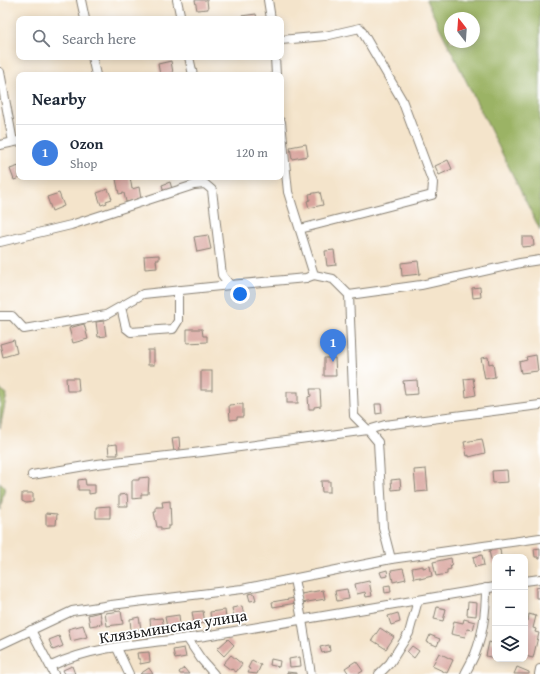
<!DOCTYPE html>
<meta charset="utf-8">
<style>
body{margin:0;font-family:"Gentium Book Plus",serif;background:#f2f2f3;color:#1f2937}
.controls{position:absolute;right:12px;bottom:12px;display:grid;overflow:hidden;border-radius:8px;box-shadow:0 2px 10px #0003}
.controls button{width:36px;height:36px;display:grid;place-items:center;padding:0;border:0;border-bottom:1px solid #e0e1e3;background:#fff;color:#1f2937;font:20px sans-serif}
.compass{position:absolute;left:444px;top:12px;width:36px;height:36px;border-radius:50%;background:#fff;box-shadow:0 2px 10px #0003;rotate:343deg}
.you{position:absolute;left:240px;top:294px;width:14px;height:14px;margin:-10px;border:3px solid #fff;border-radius:50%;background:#1a73e8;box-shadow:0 0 0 6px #1a73e833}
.badge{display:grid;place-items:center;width:26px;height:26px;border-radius:50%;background:#0b8043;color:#fff;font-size:13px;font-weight:700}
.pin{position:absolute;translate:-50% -33px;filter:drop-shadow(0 1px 2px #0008)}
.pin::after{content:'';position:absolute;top:21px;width:14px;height:12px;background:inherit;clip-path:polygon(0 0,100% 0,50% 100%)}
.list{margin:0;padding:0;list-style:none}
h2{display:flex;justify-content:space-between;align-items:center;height:52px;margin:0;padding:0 16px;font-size:17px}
h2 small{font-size:13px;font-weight:400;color:#747a83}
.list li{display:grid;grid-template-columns:26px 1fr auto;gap:12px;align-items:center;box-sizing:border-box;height:56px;padding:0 16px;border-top:1px solid #e0e1e3}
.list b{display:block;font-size:15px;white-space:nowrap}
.list p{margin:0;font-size:13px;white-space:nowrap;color:#747a83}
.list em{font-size:13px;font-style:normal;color:#747a83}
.icon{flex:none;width:22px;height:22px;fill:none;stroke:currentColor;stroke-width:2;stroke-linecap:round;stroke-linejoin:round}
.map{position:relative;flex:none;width:540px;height:674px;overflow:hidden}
.search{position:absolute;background:#fff;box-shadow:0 2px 10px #0003;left:16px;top:16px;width:268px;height:44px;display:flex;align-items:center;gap:10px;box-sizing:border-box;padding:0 14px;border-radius:8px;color:#747a83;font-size:15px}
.panel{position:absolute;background:#fff;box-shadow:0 2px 10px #0003;left:16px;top:72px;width:268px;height:108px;border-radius:8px}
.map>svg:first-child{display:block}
.forest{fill:#9bb365;stroke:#5c6840;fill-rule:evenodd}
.building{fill:#d9a49d}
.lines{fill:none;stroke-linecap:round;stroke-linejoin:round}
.minor-casing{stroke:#888074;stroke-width:10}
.minor{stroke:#fff;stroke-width:8}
.labels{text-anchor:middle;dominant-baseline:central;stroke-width:3.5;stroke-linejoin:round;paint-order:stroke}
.street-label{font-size:16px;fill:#1c1c1c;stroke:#fff}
</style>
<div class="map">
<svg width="540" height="674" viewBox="0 0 540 674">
<rect width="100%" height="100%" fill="#fff"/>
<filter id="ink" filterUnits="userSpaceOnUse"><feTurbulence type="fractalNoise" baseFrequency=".025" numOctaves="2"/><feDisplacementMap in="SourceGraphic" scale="8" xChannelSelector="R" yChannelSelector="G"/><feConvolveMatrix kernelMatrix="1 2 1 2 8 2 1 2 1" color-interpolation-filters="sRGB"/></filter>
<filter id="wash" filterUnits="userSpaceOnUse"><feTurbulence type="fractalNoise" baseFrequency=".012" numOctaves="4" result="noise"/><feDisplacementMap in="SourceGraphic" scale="16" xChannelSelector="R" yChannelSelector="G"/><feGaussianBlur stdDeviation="0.9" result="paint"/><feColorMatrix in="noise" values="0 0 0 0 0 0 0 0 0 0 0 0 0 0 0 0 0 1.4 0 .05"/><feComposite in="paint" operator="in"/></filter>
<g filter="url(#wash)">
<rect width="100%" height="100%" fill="#f4e4cb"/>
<!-- forest -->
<g class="forest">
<path d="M426,0H540V230ZM450,18H474V42H450Z"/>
<polygon points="0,389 7,394 0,428"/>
<polygon points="0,482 5,487 0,510"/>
</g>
<g id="blocks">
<!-- building -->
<g class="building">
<polygon points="195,0 207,0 208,9 197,10"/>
<polygon points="256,14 257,19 242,19 241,16"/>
<polygon points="171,61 173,73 160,75 158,64"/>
<polygon points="306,144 308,156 292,159 290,147"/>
<polygon points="448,160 452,169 439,175 435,166"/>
<polygon points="19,166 19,177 23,177 14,180 10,169"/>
<polygon points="130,177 132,189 139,187 141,199 126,202 124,193 119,194 116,179"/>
<polygon points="170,182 172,189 164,192 162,185"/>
<polygon points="108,189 112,199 106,201 107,203 101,205 97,193"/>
<polygon points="320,192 323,205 309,208 307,201 310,200 309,194"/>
<polygon points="59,193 64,206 52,211 47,197"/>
<polygon points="208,235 211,249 197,252 194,237"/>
<polygon points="522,237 533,237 534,246 522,247"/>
<polygon points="334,250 336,265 327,266 325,251"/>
<polygon points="159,255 159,260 156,260 157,268 145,269 144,256"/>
<polygon points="418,261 420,274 402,276 401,263"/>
<polygon points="480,287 481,297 473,298 472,288"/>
<polygon points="104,321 106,336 98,337 96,322"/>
<polygon points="84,324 88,339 73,343 69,328"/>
<polygon points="187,329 202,329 203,336 207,336 207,342 187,343"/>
<polygon points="14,340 17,353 3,357 0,344"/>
<rect x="148" y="350" width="6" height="15"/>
<polygon points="536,355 538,371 521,373 519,362 527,360 526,357"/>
<polygon points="488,357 489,364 493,363 495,377 485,379 481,358"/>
<polygon points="324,358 335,358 336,376 324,376"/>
<rect x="201" y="371" width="11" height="19"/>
<polygon points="66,378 78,378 79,391 67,391"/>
<polygon points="473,378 476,395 466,397 464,379"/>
<polygon points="417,380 418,394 405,395 403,381"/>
<polygon points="310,389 320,389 321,406 314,407 314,409 309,409 308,397 311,396"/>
<rect x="287" y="392" width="11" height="11"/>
<polygon points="243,404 243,417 237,417 237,419 230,420 229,405"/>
<polygon points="375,404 381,404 382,413 376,414"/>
<polygon points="179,437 180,451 174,452 172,438"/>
<polygon points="482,439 485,453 469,457 469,455 467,456 464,442"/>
<polygon points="117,444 118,455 109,455 108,445"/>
<polygon points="426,469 428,491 416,492 414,470"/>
<polygon points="507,470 508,482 493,483 492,471"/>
<polygon points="149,477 148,494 141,494 141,498 132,499 132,480 139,480 139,478"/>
<polygon points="85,479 86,485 95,485 95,493 89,494 89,490 78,490 78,480"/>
<polygon points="400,479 401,489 392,490 391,480"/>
<polygon points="321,481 330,481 330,492 322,492"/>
<polygon points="22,493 33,493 33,502 26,503 22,501"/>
<polygon points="127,494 128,506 119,506 119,495"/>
<polygon points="170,501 171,526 168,526 168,529 161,530 161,527 157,527 154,512 156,512 156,507 163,507 162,502"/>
<polygon points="110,506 110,518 96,518 96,507"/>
<polygon points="46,513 57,514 56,525 46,525"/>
<polygon points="540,548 540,559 539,559 538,557 535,557 534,549"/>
<polygon points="500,549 501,557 495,557 495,563 492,564 489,551"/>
<polygon points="482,555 484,565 475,567 473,557"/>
<polygon points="451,558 452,565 450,565 451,569 447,570 447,574 436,576 433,562"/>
<polygon points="423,566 423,568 430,566 432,576 420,579 420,577 414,578 412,568"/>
<polygon points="403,568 406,579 393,582 391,570"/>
<polygon points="387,570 388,576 382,577 380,572"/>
<polygon points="369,581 372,596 366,597 365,592 357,594 355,584"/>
<polygon points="390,585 391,592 385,593 384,586"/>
<polygon points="540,587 540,598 536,598 536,588"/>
<polygon points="347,589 349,599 337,601 335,591"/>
<polygon points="323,590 325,599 302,603 301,594"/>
<polygon points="254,593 256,600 250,601 248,594"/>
<polygon points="295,598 296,603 273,607 272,602"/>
<polygon points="468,602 477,603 476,616 467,615"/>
<polygon points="242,606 244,616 234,617 232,608"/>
<polygon points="437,607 446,609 443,621 434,619"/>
<polygon points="225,610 226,619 211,621 210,612"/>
<polygon points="121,611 123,624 107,626 105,613"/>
<polygon points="203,611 205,623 194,624 192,612"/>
<polygon points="100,612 102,624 90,626 88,615"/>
<polygon points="398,613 400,622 391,625 388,616"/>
<polygon points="529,614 536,616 533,628 536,629 535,632 539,633 533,658 525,656 525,620 528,621"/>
<polygon points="179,615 180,625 167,627 165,617"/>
<polygon points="139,617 141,629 131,630 130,619"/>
<polygon points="162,618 164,627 151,629 150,619"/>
<polygon points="464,619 475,622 473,630 467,629 465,637 451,634 454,621 463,623"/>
<polygon points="83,625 87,637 71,641 68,629"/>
<polygon points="380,628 394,637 386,649 372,640"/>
<polygon points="430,635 440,639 437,646 427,642"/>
<polygon points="59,636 63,646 53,650 49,640"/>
<polygon points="228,639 234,645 224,656 217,649"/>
<polygon points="489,642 495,644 495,658 486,656"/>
<polygon points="329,645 330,651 322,653 320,647"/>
<polygon points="412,646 419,651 414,658 407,652"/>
<polygon points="184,648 186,657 175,659 173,650"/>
<polygon points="149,652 150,662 140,664 140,659 138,659 137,653"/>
<polygon points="439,653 453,660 447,673 432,666"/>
<polygon points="231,655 242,664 236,672 232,669 231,670 223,664"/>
<polygon points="300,657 301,666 290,667 289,659"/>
<polygon points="271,659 280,661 279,667 270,665"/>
<polygon points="252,660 261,665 257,674 248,673 250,669 248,668"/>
<polygon points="356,661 363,671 358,674 349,674 345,668"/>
<polygon points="72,666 75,674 65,674 63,670"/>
<polygon points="517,667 529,672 529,674 514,674"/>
<polygon points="149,668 153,674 140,674"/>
<polygon points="184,668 189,674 180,674 179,672"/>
<polygon points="287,672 296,673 296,674 287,674"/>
</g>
</g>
</g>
<g filter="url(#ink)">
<use href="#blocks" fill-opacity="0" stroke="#888074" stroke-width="1"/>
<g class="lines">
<!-- minor casing -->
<g class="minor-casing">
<g id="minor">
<polyline points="81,0 85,19"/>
<polyline points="177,0 181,19"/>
<polyline points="268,0 271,19"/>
<polyline points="281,40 325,36 360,28 402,100 433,183 432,195 300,229"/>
<polyline points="92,57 96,75"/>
<polyline points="189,57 193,75"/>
<polyline points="275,57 276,75"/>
<polyline points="0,72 13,142"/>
<polyline points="281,122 288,192 314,275 333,279 349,295 354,416 368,430 378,442 383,528 391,559 540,538"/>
<polyline points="0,145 19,141"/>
<polyline points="0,242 71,225 194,185 205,184 212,190 222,275 230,285 306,278 314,275"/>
<polyline points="349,295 421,285 520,263 540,260"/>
<polyline points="121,307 126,328 131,332 173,329 178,321 178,295 179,290"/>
<polyline points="0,316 12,316 24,329 106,315 143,294 230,285"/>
<polyline points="32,475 97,464 202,452 368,430 385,425 540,405"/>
<polyline points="294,579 302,620 311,674"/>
<polyline points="525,581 540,579"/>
<polyline points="31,630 54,674"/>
<polyline points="187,638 201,659 214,674"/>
<polyline points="0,645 72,611 111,605 242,589 391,559"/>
<polyline points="117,648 129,674"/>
<path d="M51,666C95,644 156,643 205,636C302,620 398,603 495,587"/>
<polyline points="379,674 390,663 409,633 418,600"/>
<path d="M465,674C468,668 472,661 475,654C483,634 486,610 486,588"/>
<polyline points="539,674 540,669"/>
</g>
</g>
<!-- minor -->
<use href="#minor" class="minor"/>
</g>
</g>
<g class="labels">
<!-- street labels -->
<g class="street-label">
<text transform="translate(173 626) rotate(-9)">Клязьминская улица</text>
</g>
</g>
</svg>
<div class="controls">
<button>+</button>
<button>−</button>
<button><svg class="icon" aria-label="layers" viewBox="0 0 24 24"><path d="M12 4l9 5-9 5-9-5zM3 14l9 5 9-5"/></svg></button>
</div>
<svg class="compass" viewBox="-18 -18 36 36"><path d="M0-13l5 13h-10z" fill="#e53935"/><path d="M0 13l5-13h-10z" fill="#747a83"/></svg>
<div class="you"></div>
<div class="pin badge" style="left:333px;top:362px;background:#3f7fe0">1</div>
<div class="search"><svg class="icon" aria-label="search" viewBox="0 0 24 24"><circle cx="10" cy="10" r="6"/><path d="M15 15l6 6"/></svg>Search here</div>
<section class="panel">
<h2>Nearby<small></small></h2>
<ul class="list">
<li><span class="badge" style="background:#3f7fe0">1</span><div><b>Ozon</b><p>Shop</p></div><em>120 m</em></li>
</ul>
</section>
</div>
